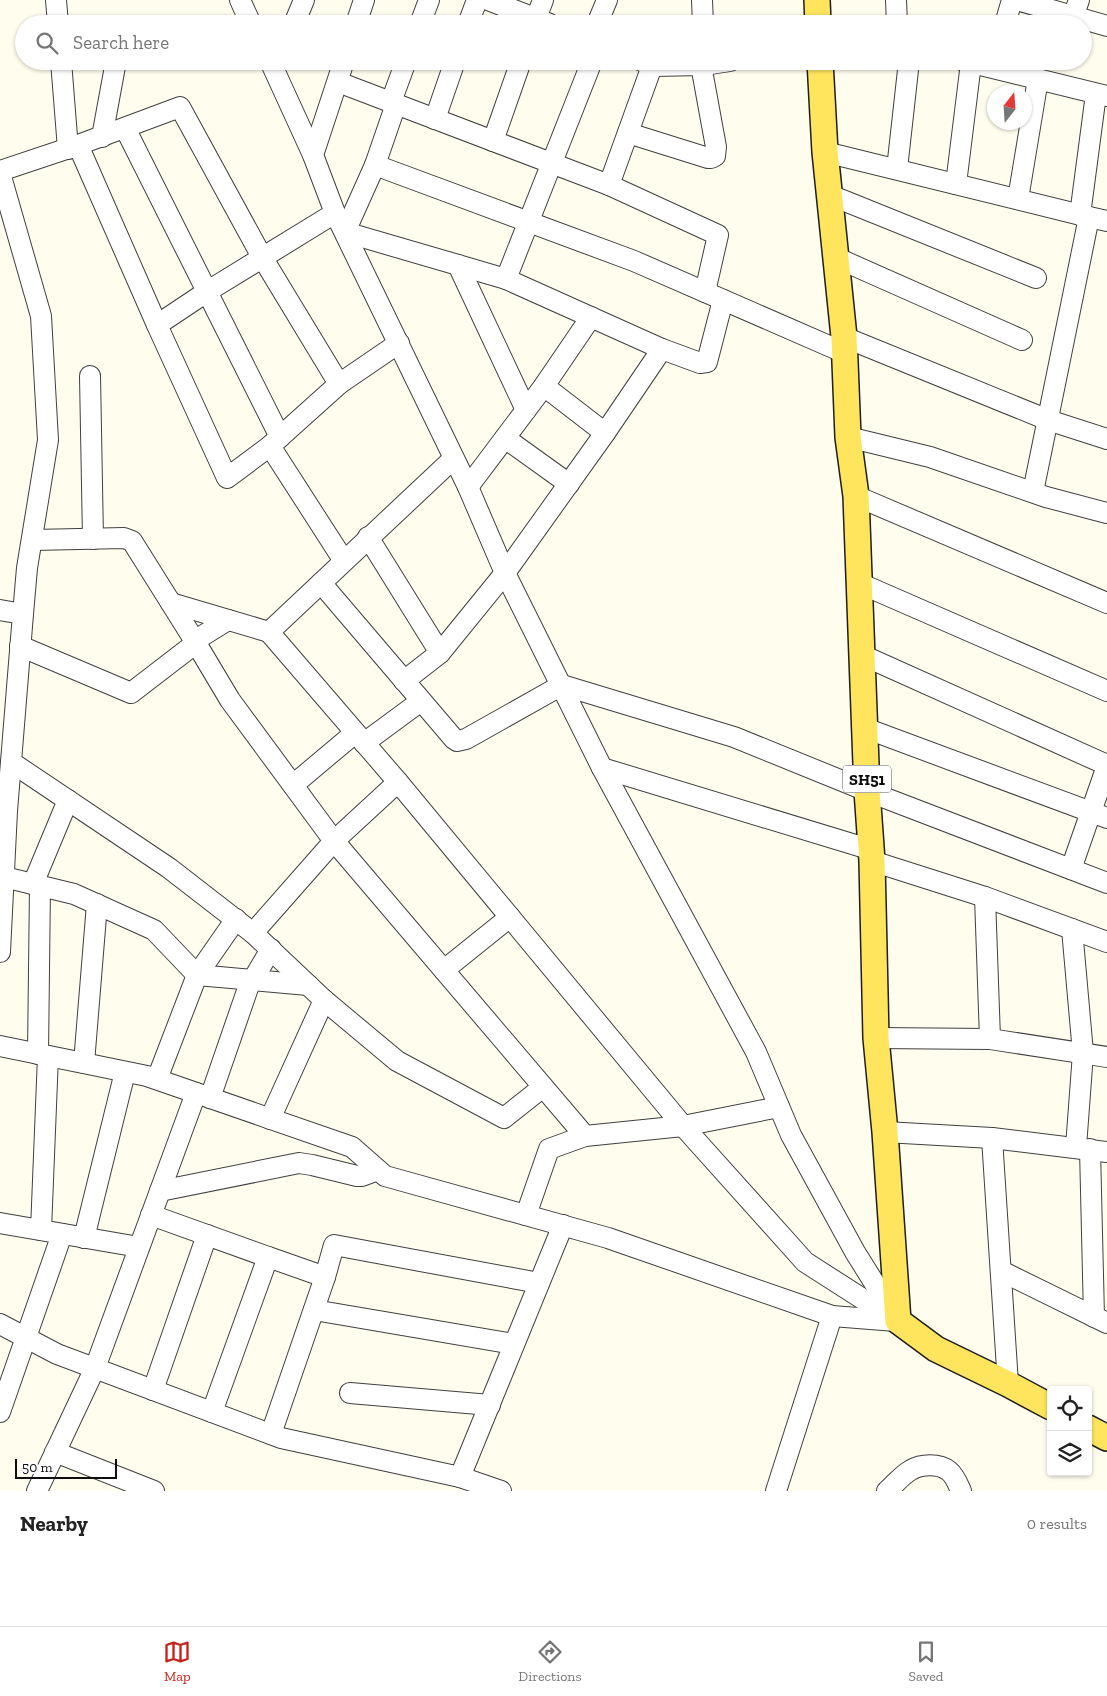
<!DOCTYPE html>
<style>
body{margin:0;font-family:"Zilla Slab",serif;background:#f6f6f6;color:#222}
.controls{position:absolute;right:15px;bottom:15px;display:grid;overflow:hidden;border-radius:5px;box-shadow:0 1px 4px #0004}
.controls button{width:45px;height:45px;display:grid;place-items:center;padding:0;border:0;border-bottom:1px solid #e0e0e0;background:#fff;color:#222;font:25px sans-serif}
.compass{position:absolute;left:987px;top:85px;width:45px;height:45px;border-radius:50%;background:#fff;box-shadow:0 1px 4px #0004;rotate:17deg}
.scale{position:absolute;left:15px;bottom:12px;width:102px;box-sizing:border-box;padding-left:5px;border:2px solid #0d0d0d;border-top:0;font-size:14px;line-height:18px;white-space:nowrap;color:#0d0d0d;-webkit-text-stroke:4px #fff;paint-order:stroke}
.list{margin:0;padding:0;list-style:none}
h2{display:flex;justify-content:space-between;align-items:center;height:65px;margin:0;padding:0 20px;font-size:21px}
h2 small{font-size:16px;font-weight:400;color:#767676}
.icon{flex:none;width:28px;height:28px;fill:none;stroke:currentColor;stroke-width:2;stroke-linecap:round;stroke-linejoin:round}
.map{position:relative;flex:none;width:1107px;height:1491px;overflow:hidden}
.search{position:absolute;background:#fff;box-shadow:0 1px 4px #0004;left:15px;right:15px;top:15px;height:55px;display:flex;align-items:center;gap:12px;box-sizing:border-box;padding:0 18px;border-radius:28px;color:#767676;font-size:19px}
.sheet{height:135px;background:#fff}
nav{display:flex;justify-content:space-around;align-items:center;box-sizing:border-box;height:70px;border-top:1px solid #e0e0e0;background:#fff;font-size:14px;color:#767676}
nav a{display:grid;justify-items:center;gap:2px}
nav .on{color:#c6221c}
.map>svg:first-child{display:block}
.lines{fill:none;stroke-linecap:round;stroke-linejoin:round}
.minor-casing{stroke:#404040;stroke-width:22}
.major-casing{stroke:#1e1e1e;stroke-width:28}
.minor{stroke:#fff;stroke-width:20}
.major{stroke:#ffe55d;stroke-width:25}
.labels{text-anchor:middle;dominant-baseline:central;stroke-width:5;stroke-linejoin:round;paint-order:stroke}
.shield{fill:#fff;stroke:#565656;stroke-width:1}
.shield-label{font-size:16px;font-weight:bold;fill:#0d0d0d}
</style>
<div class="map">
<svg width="1107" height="1491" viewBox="0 0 1107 1491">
<rect width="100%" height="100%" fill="#fffded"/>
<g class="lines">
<!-- minor casing -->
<g class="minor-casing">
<g id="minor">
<polyline points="56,0 58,24"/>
<polyline points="240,0 251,24"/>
<polyline points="488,0 550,24"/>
<polyline points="702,0 703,24"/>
<polyline points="896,0 897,24"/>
<polyline points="1017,0 1107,26"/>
<polyline points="1073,17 1079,0"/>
<polyline points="294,24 304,0"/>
<polyline points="356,24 364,0"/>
<polyline points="420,24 429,0"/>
<polyline points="468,24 477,0"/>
<polyline points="534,24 543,0"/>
<polyline points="597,24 607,0"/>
<polyline points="1005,24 1012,0"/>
<polyline points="61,61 68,149"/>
<polyline points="270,61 313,155 335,213 468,487 505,573 602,768 756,1052 791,1135 855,1252 898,1321"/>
<polyline points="642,61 652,66 704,65 704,61"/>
<polyline points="964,61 1107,96"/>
<polyline points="704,65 730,61"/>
<polyline points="338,82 609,185 718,235 705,292"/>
<polyline points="391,102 406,61"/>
<polyline points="435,119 455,61"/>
<polyline points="125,128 280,437"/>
<polyline points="628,133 708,158 711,158 715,156 716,147 701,65"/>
<polyline points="102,137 116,61"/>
<polyline points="493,141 521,61"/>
<polyline points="78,145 157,325"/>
<polyline points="825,152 1089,217 1033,492"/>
<polyline points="313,155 344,61"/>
<polyline points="375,165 396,104"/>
<polyline points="897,169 909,61"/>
<polyline points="0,171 78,145 180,107 262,257 339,384 270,446"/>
<polyline points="0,173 41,316 48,440 27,568 23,614"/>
<polyline points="956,184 971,63"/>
<polyline points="609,185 652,66"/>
<polyline points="830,195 1036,278"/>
<polyline points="1018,199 1038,79"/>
<polyline points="335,213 208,291 157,325 227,478 270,446 344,561"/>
<polyline points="1080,215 1096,94"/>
<polyline points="1089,217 1107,221"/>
<polyline points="837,258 1022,340"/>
<polyline points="458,265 526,410"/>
<polyline points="506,279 592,61"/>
<polyline points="844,337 1048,420 1107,439"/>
<polyline points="662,349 700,363 707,362 723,300"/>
<polyline points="90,376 93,539"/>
<polyline points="339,384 399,343"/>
<polyline points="544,386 605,433"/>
<polyline points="848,437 930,457 1046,497 1107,513"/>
<polyline points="505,438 569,484"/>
<polyline points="453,459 269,632 398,782 683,1126 805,1262 894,1319"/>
<polyline points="468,487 544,386 591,317"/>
<polyline points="856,496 1107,603"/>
<polyline points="368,537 440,653 505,573 605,433 662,349 506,279 345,232 375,165 634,261 845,353"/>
<polyline points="33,540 124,538 132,541 196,643"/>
<polyline points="321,583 454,739 457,741 466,739 562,685 734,737 867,791 1107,883"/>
<polyline points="859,583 1107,691"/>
<polyline points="171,603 269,632"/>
<polyline points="0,610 23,614 7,811 0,952"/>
<polyline points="194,641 228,620"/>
<polyline points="20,646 131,693 196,643 230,700 334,841 585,1136 683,1126 779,1107"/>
<polyline points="862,655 1107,765"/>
<polyline points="404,681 440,653"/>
<polyline points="865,728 1107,818"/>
<polyline points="364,743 421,701"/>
<polyline points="11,762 169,868 253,933 334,841 398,782"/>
<polyline points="602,768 872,850"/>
<polyline points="293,785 355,733"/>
<polyline points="872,861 985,897 1107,942"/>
<polyline points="1071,869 1107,766"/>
<polyline points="4,877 74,894 154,930 197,975 157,1079"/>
<polyline points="33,884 68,800"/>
<polyline points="985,897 990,1039"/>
<polyline points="236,919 197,975 308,985"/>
<polyline points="1072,929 1083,1053 1076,1147"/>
<polyline points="253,933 324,1000 270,1119"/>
<polyline points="444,970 510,917"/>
<polyline points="324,1000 397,1061 504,1118 543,1087"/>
<polyline points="876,1038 990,1039 1107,1057"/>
<polyline points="0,1046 147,1076 352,1147 385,1176 608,1238 832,1316 896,1321"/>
<polyline points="38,1054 40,886"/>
<polyline points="84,1063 97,904"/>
<polyline points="210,1098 248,988 271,949"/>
<polyline points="885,1132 992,1138 1107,1152"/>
<polyline points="992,1138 1008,1384"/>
<polyline points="1090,1149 1094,1317"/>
<polyline points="160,1191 299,1163 312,1165 357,1176 362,1176 378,1170"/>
<polyline points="151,1215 268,1257 212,1412"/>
<polyline points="526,1215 549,1149 585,1136"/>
<polyline points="0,1223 139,1247"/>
<polyline points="41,1230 48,1056"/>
<polyline points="84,1238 125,1072"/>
<polyline points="268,1257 325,1277 271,1434"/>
<polyline points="1001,1271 1107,1323"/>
<polyline points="325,1277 334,1245 539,1283"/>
<polyline points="314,1310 514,1344"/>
<polyline points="0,1324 57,1354 281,1438 460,1477 563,1225"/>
<polyline points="153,1390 207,1235"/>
<polyline points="350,1393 490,1405"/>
<polyline points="0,1412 62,1234"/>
<polyline points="55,1452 154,1491"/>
<polyline points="460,1477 501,1491"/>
<polyline points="37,1491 95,1368 196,1093"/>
<polyline points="776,1491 832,1316"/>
<path d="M887,1491C895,1484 902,1475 911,1470C921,1464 939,1463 949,1471C955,1476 958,1484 961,1491"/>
</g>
</g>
<!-- major casing -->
<g class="major-casing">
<g id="major">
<polyline points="817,0 818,24"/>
<polyline points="820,61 825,152 844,337 848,437 856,496 867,791 872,861 876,1038 885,1132 898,1321 936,1349 1008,1384 1051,1407"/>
<polyline points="1088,1428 1107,1438"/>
</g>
</g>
<!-- minor -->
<use href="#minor" class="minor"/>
<!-- major -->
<use href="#major" class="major"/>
</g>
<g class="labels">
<!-- shield labels -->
<rect class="shield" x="843" y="765.5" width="48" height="27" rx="4"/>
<g class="shield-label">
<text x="867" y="779">SH51</text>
</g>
</g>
</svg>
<div class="controls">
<button><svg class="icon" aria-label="locate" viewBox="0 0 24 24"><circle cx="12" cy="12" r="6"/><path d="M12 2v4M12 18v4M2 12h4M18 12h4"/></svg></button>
<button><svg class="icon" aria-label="layers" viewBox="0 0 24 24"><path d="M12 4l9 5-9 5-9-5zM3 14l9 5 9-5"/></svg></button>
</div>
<svg class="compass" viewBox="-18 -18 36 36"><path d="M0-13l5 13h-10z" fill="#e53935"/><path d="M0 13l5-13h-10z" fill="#767676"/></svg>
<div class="scale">50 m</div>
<div class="search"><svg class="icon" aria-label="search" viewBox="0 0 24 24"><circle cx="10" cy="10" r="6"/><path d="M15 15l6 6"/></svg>Search here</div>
</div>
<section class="sheet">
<h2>Nearby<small>0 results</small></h2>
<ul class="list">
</ul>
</section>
<nav>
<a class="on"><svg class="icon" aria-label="map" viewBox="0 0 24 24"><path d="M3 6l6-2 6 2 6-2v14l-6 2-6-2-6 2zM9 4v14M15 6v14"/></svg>Map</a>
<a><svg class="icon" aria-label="directions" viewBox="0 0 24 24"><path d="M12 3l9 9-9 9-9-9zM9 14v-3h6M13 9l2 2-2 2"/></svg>Directions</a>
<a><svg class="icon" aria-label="saved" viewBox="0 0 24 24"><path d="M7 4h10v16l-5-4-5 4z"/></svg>Saved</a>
</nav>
